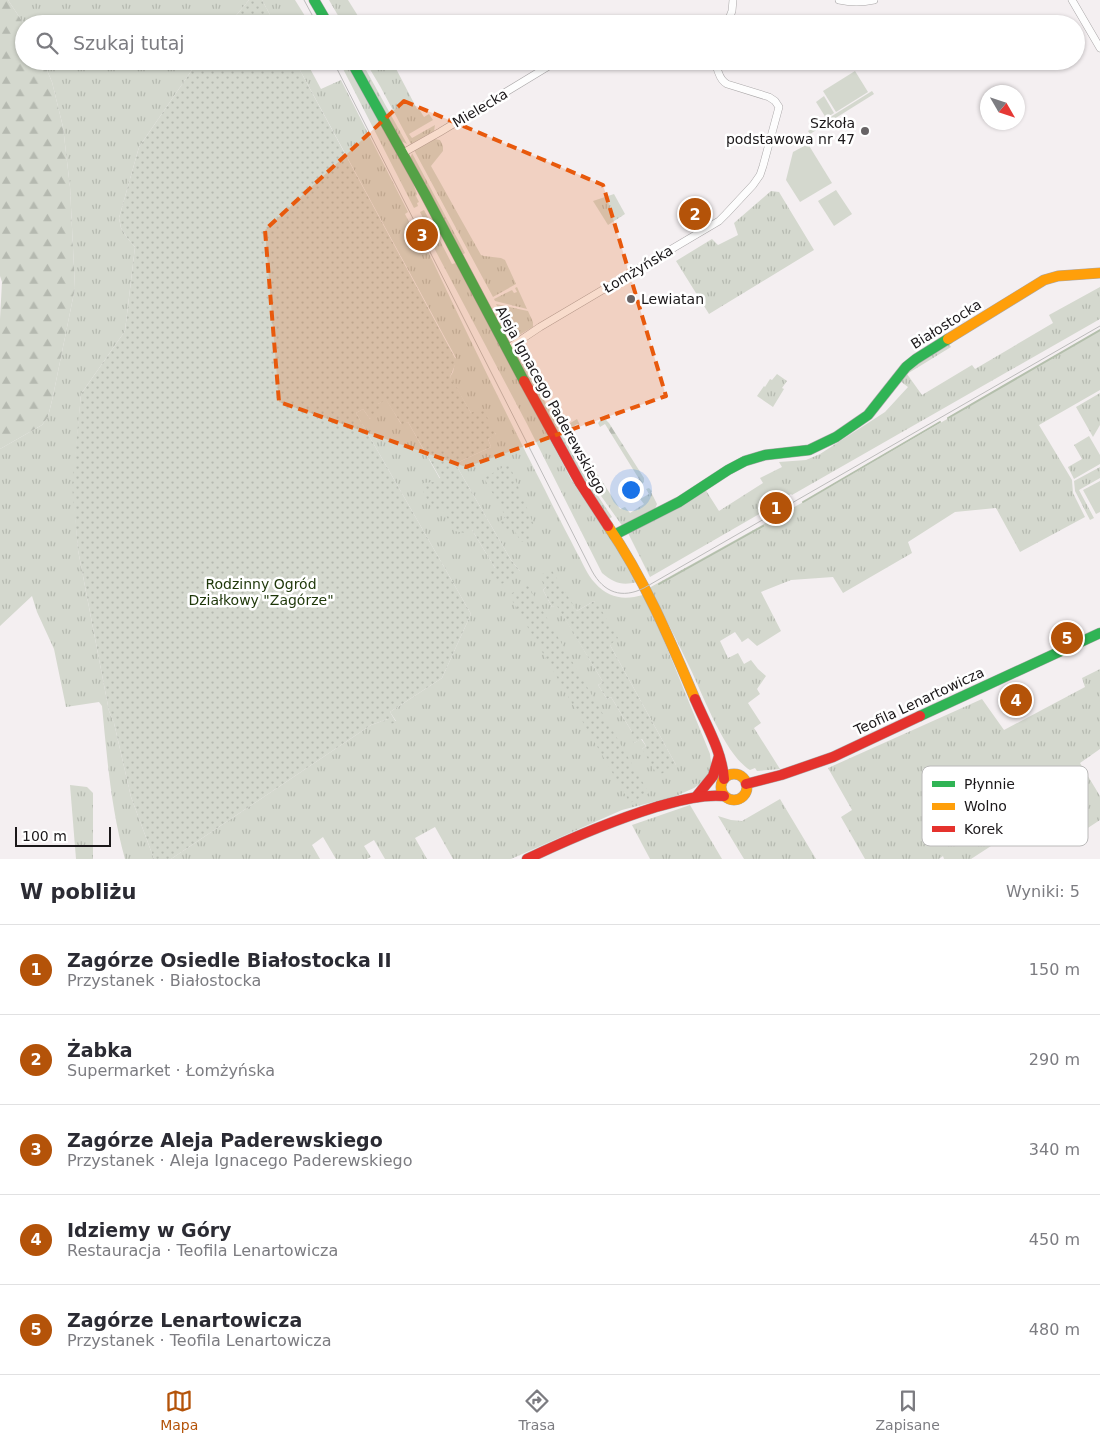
<!DOCTYPE html>
<html lang="pl">
<meta charset="utf-8">
<style>
body{margin:0;font-family:"DejaVu Sans",sans-serif;background:#f2f2f3;color:#2b2b33}
.compass{position:absolute;left:980px;top:85px;width:45px;height:45px;border-radius:50%;background:#fff;box-shadow:0 1px 4px #0004;rotate:129deg}
.scale{position:absolute;left:15px;bottom:12px;width:96px;box-sizing:border-box;padding-left:5px;border:2px solid #1b181a;border-top:0;font-size:14px;line-height:18px;white-space:nowrap;color:#1b181a;-webkit-text-stroke:4px #fff;paint-order:stroke}
.you{position:absolute;left:630px;top:489px;width:18px;height:18px;margin:-12px;border:4px solid #fff;border-radius:50%;background:#1a73e8;box-shadow:0 0 0 8px #1a73e833}
.badge{display:grid;place-items:center;width:32px;height:32px;border-radius:50%;background:#b45309;color:#fff;font-size:16px;font-weight:700}
.pin{position:absolute;translate:-50% -50%;border:2px solid #fff;box-shadow:0 1px 5px #0006}
.list{margin:0;padding:0;list-style:none}
h2{display:flex;justify-content:space-between;align-items:center;height:65px;margin:0;padding:0 20px;font-size:21px}
h2 small{font-size:16px;font-weight:400;color:#7c7c81}
.list li{display:grid;grid-template-columns:32px 1fr auto;gap:15px;align-items:center;box-sizing:border-box;height:90px;padding:0 20px;border-top:1px solid #e1e1e2}
.list b{display:block;font-size:19px;white-space:nowrap}
.list p{margin:0;font-size:16px;white-space:nowrap;color:#7c7c81}
.list em{font-size:16px;font-style:normal;color:#7c7c81}
.icon{flex:none;width:28px;height:28px;fill:none;stroke:currentColor;stroke-width:2;stroke-linecap:round;stroke-linejoin:round}
.map{position:relative;flex:none;width:1100px;height:859px;overflow:hidden}
.search{position:absolute;background:#fff;box-shadow:0 1px 4px #0004;left:15px;right:15px;top:15px;height:55px;display:flex;align-items:center;gap:12px;box-sizing:border-box;padding:0 18px;border-radius:28px;color:#7c7c81;font-size:19px}
.sheet{height:515px;background:#fff}
nav{display:flex;justify-content:space-around;align-items:center;box-sizing:border-box;height:70px;border-top:1px solid #e1e1e2;background:#fff;font-size:14px;color:#7c7c81}
nav a{display:grid;justify-items:center;gap:2px}
nav .on{color:#b45309}
.map>svg:first-child{display:block}
.grass{fill:url(#grass-tufts);fill-rule:evenodd}
.forest{fill:url(#forest-firs)}
.garden{fill:url(#garden-dots)}
.pitch{fill:#d4d8ce}
.lines{fill:none;stroke-linecap:round;stroke-linejoin:round}
.stream{stroke:#b4bfac;stroke-width:2}
.street-casing{stroke:#aaa7a8;stroke-width:8}
.fast-casing{stroke:#aaa7a8;stroke-width:11}
.slow-casing{stroke:#aaa7a8;stroke-width:11}
.jam-casing{stroke:#aaa7a8;stroke-width:11}
.street{stroke:#fdfdfd;stroke-width:7}
.fast{stroke:#30b455;stroke-width:10}
.slow{stroke:#ff9f0a;stroke-width:10}
.jam{stroke:#e5322d;stroke-width:10}
.tram{stroke:#bdbcbc;stroke-width:1}
.marked{fill:#e8590c;fill-opacity:0.2;stroke:#e8590c;stroke-width:4;stroke-dasharray:10 6;stroke-linejoin:round}
.poi-dot{fill:#676365;stroke:#fff;stroke-width:2}
.labels{text-anchor:middle;dominant-baseline:central;stroke-width:5;stroke-linejoin:round;paint-order:stroke}
.street-label{font-size:14px;fill:#1b181a;stroke:#fff}
.poi-label{font-size:14px;fill:#1b181a;stroke:#fff;text-anchor:end}
.park-label{font-size:14px;fill:#1e3709;stroke:#fff}
.key{fill:#fff;stroke:#bbbaba;stroke-width:1}
.key-label{font-size:14px;fill:#1b181a}
</style>
<div class="map">
<svg width="1100" height="859" viewBox="0 0 1100 859">
<defs>
<pattern id="grass-tufts" width="24" height="20" patternUnits="userSpaceOnUse" patternTransform="scale(1.25)"><rect width="24" height="20" fill="#d4d8ce"/><path d="M3 7l-1-3M5 7V3M7 7l1-3M15 17l-1-3M17 17v-4M19 17l1-3" fill="none" stroke="#b5b9b0"/></pattern>
<pattern id="forest-firs" width="22" height="20" patternUnits="userSpaceOnUse" patternTransform="scale(1.25)"><rect width="22" height="20" fill="#d4d8ce"/><path d="M5 1l3.5 6h-7zM16 11l3.5 6h-7z" fill="#b5b9b0"/></pattern>
<pattern id="garden-dots" width="8" height="8" patternUnits="userSpaceOnUse" patternTransform="scale(1.25)"><rect width="8" height="8" fill="#d4d8ce"/><path d="M2 2h.1M6 6h.1" fill="none" stroke="#b5b9b0" stroke-width="1.8" stroke-linecap="round"/></pattern>
</defs>
<rect width="100%" height="100%" fill="#f4eff1"/>
<!-- grass -->
<g class="grass">
<polygon points="8,0 249,0 229,24 24,24"/>
<polygon points="262,0 295,0 305,16 294,24 275,24"/>
<polygon points="329,0 348,0 363,24 343,24"/>
<path d="M43,61H198L139,147L119,218L121,228L128,239L135,247L125,331L81,394L73,486L78,550L109,711L114,723L131,797L154,859H125C111,809 107,757 102,706L99,702L66,707L54,649L37,612L32,596L0,626V449L42,425L48,417L53,396L75,288L70,187L63,127L52,82Z"/>
<path d="M295,61H306L321,89L341,80L408,212L405,214L423,250L427,249C465,330 504,410 545,490C555,511 566,531 576,551C582,561 587,575 595,583C609,599 625,600 643,595L663,638L710,754L712,769L707,779L694,788L676,796L622,810L511,859H453L435,827L415,838L427,859H385L374,840L364,846L371,857L367,859H336L323,837L312,845L320,859H171L371,725L388,719L396,721L390,712L442,678L471,614L356,413L363,409L370,419L378,404L386,399L401,424L408,422L440,479L434,483H423L441,507L472,530L495,568L520,571L511,560L456,465L461,461L491,447L488,439L496,434L471,413L450,377L453,372L456,358ZM546,587L577,611L594,601L610,645L676,765L642,749L646,746L641,739L634,743L632,732L611,697L607,699L598,685L603,682L557,605L552,607L543,590Z"/>
<polygon points="339,61 348,61 408,170 417,194 416,196 419,202 417,203 418,206 414,208"/>
<polygon points="355,61 361,61 407,144 401,141"/>
<polygon points="365,61 392,61 417,109 419,109 424,117 429,114 433,120 409,134 412,138 435,125 434,131 411,144 380,86"/>
<polygon points="434,139 440,140 443,146 443,151 431,166 481,255 484,256 501,258 505,260 516,284 493,297 414,150"/>
<polygon points="412,153 465,253 462,255 410,159"/>
<polygon points="771,191 779,192 814,250 709,314 676,261 712,239 718,245 738,235 734,223"/>
<polygon points="614,194 625,214 608,225 593,201"/>
<path d="M424,210L452,264L456,263L572,481L624,559L637,582C622,586 614,583 602,573L527,424L433,246L436,244L420,212Z"/>
<polygon points="517,287 527,309 495,301 494,299 512,290 514,293 517,292 515,288"/>
<polygon points="1100,287 1100,319 792,495 791,494 761,512 761,513 650,577 628,533 705,489 719,511 763,483 760,478 782,467 779,462 806,460 820,454 885,412 908,387 900,381 907,370 949,344 951,347 907,374 922,395 972,365 975,369 1053,323 1049,315"/>
<polygon points="496,304 528,311 533,322 533,327 514,338"/>
<path d="M1100,330V390L1039,425L1072,480L1073,493L1085,517L1020,552L996,508L955,512L908,542L912,553L843,593L833,577L791,580L761,592L781,631L757,646L748,638L742,642L735,632L720,641L728,658L738,653L744,664L751,660L758,669L766,676L757,689L760,694L748,703L761,723L754,728L780,769L757,771L755,768L750,770C725,755 703,695 690,668C677,641 664,614 649,588L832,486Z"/>
<polygon points="519,357 521,357 584,475 612,517 607,520 582,482 516,359"/>
<polygon points="777,374 787,381 782,388 784,389 773,407 757,396 764,386 765,387 770,379 772,380"/>
<polygon points="1100,393 1100,425 1093,437 1076,407"/>
<polygon points="577,419 580,425 577,424 569,430 620,509 625,507 630,513 644,504 640,499 649,494 646,489 649,488 652,491 651,492 657,504 655,509 623,527 587,476 562,428"/>
<polygon points="1089,436 1100,455 1100,464 1074,479 1068,467 1082,459 1074,445"/>
<polygon points="1100,467 1100,478 1079,490 1094,518 1090,520 1075,491 1074,481"/>
<polygon points="1100,669 1100,749 1080,763 1100,796 1100,820 1065,843 1045,811 971,859 944,859 943,856 939,859 865,859 841,817 852,810 828,768 982,699 1004,730 1085,687 1082,678"/>
<polygon points="70,785 87,787 93,793 93,859 76,859"/>
<polygon points="780,799 816,859 744,859 718,816 731,820 742,821"/>
<polygon points="690,805 722,859 650,859 632,825"/>
</g>
<!-- forest -->
<g class="forest">
<polygon points="0,0 8,0 24,24 24,61 43,61 52,82 63,127 70,187 75,288 53,396 48,417 42,425 0,449 0,319 2,282 0,276"/>
<polygon points="602,419 606,420 609,423 644,478 644,482 641,485 637,485 635,483 639,479 605,424 600,427 598,423"/>
</g>
<!-- garden -->
<g class="garden">
<polygon points="249,0 262,0 275,24 229,24"/>
<polygon points="198,61 295,61 455,358 459,359 461,365 455,365 450,377 453,381 471,413 482,407 496,435 488,439 491,447 461,461 456,465 511,560 520,571 499,586 490,572 495,568 472,530 465,533 454,531 442,508 433,511 421,487 423,483 434,482 440,478 408,422 402,425 386,400 378,404 381,412 370,419 363,409 356,413 471,614 442,678 390,712 396,722 391,724 388,719 371,725 171,859 154,859 131,797 114,723 109,711 78,550 72,486 81,394 125,331 135,247 128,239 121,228 119,218 139,147"/>
<polygon points="509,464 535,528 531,530 531,539 521,542 513,528 507,532 500,521 506,517 484,478"/>
<polygon points="551,569 577,611 594,601 597,606 599,606 618,638 610,645 676,765 658,776 642,749 646,746 642,739 634,743 629,735 632,732 611,697 607,699 598,685 603,682 557,606 552,607 543,590 546,587 539,576"/>
<polygon points="527,584 649,793 630,803 509,595"/>
</g>
<!-- pitch -->
<g class="pitch">
<polygon points="855,71 868,92 836,112 823,91"/>
<polygon points="872,91 874,94 810,134 808,131"/>
<polygon points="824,96 834,113 826,118 816,102"/>
<polygon points="808,144 832,183 800,202 786,180 793,152"/>
<polygon points="836,190 852,214 834,226 818,201"/>
<polygon points="1100,481 1100,512 1096,514 1083,490"/>
<polygon points="1026,487 1034,500 1024,506 1016,493"/>
</g>
<g class="lines">
<!-- stream -->
<g class="stream">
<polyline points="948,418 1100,330"/>
<polyline points="803,502 940,422"/>
<polyline points="659,584 763,526"/>
</g>
<!-- street casing -->
<g class="street-casing">
<g id="street">
<path d="M839,0C852,3 861,3 874,0"/>
<polyline points="1072,0 1100,48"/>
<polyline points="727,24 732,11 733,0"/>
<polyline points="403,153 440,132 557,61"/>
<path d="M507,349L540,327L719,221L726,214L753,185L760,175L763,166L779,107L775,101L769,97L727,84C715,77 722,67 709,61"/>
</g>
</g>
<!-- fast casing -->
<g class="fast-casing">
<g id="fast">
<polyline points="314,0 328,24"/>
<polyline points="351,61 425,194 524,381"/>
<polyline points="614,535 679,502 728,470 745,461 765,455 809,450 836,437 868,415 906,367 916,359 948,339"/>
<polyline points="920,716 1100,633"/>
</g>
</g>
<!-- slow casing -->
<g class="slow-casing">
<g id="slow">
<polyline points="948,339 1044,280 1058,276 1100,273"/>
<path d="M608,526C645,580 670,640 695,699"/>
<circle cx="734" cy="787" r="13"/>
</g>
</g>
<!-- jam casing -->
<g class="jam-casing">
<g id="jam">
<polyline points="524,381 580,483 608,526"/>
<path d="M695,699C706,725 722,751 724,779"/>
<polyline points="746,784 781,775 833,757 920,716"/>
<polyline points="696,797 713,776 719,756"/>
<path d="M527,859C569,839 611,821 656,807C678,801 701,794 724,796"/>
</g>
</g>
<!-- street -->
<use href="#street" class="street"/>
<!-- fast -->
<use href="#fast" class="fast"/>
<!-- slow -->
<use href="#slow" class="slow"/>
<!-- jam -->
<use href="#jam" class="jam"/>
<!-- tram -->
<g class="tram">
<polyline points="304,0 317,24"/>
<path d="M333,61L592,571C604,593 622,599 644,588L1100,326"/>
</g>
</g>
<!-- marked area -->
<path class="marked" d="M404,101L603,185L666,396L466,467L279,402L265,230Z"/>
<!-- markers -->
<g class="poi-dot">
<circle cx="865" cy="131" r="5"/>
<circle cx="631" cy="299" r="5"/>
</g>
<g class="labels">
<!-- street labels -->
<g class="street-label">
<text transform="translate(480 108) rotate(-31)">Mielecka</text>
<text transform="translate(638 269) rotate(-31)">Łomżyńska</text>
<text transform="translate(946 324) rotate(-32)">Białostocka</text>
<text transform="translate(551 400) rotate(61)">Aleja Ignacego Paderewskiego</text>
<text transform="translate(919 701) rotate(-25)">Teofila Lenartowicza</text>
</g>
<!-- poi labels -->
<g class="poi-label">
<text x="855" y="123">Szkoła<tspan x="855" dy="16">podstawowa nr 47</tspan></text>
<text x="641" y="299" text-anchor="start">Lewiatan</text>
</g>
<!-- park labels -->
<g class="park-label">
<text x="261" y="584">Rodzinny Ogród<tspan x="261" dy="16">Działkowy "Zagórze"</tspan></text>
</g>
</g>
<!-- legend -->
<rect x="922" y="766" width="166" height="80" rx="8" class="key"/>
<rect x="932" y="781" width="23" height="6" fill="#30b455"/>
<rect x="932" y="803" width="23" height="7" fill="#ff9f0a"/>
<rect x="932" y="826" width="23" height="6" fill="#e5322d"/>
<g class="key-label">
<text x="964" y="789">Płynnie</text>
<text x="964" y="811">Wolno</text>
<text x="964" y="834">Korek</text>
</g>
</svg>
<svg class="compass" viewBox="-18 -18 36 36"><path d="M0-13l5 13h-10z" fill="#e53935"/><path d="M0 13l5-13h-10z" fill="#7c7c81"/></svg>
<div class="scale">100 m</div>
<div class="you"></div>
<div class="pin badge" style="left:776px;top:508px">1</div>
<div class="pin badge" style="left:695px;top:214px">2</div>
<div class="pin badge" style="left:422px;top:235px">3</div>
<div class="pin badge" style="left:1016px;top:700px">4</div>
<div class="pin badge" style="left:1067px;top:638px">5</div>
<div class="search"><svg class="icon" aria-label="search" viewBox="0 0 24 24"><circle cx="10" cy="10" r="6"/><path d="M15 15l6 6"/></svg>Szukaj tutaj</div>
</div>
<section class="sheet">
<h2>W pobliżu<small>Wyniki: 5</small></h2>
<ul class="list">
<li><span class="badge">1</span><div><b>Zagórze Osiedle Białostocka II</b><p>Przystanek · Białostocka</p></div><em>150 m</em></li>
<li><span class="badge">2</span><div><b>Żabka</b><p>Supermarket · Łomżyńska</p></div><em>290 m</em></li>
<li><span class="badge">3</span><div><b>Zagórze Aleja Paderewskiego</b><p>Przystanek · Aleja Ignacego Paderewskiego</p></div><em>340 m</em></li>
<li><span class="badge">4</span><div><b>Idziemy w Góry</b><p>Restauracja · Teofila Lenartowicza</p></div><em>450 m</em></li>
<li><span class="badge">5</span><div><b>Zagórze Lenartowicza</b><p>Przystanek · Teofila Lenartowicza</p></div><em>480 m</em></li>
</ul>
</section>
<nav>
<a class="on"><svg class="icon" aria-label="map" viewBox="0 0 24 24"><path d="M3 6l6-2 6 2 6-2v14l-6 2-6-2-6 2zM9 4v14M15 6v14"/></svg>Mapa</a>
<a><svg class="icon" aria-label="directions" viewBox="0 0 24 24"><path d="M12 3l9 9-9 9-9-9zM9 14v-3h6M13 9l2 2-2 2"/></svg>Trasa</a>
<a><svg class="icon" aria-label="saved" viewBox="0 0 24 24"><path d="M7 4h10v16l-5-4-5 4z"/></svg>Zapisane</a>
</nav>
